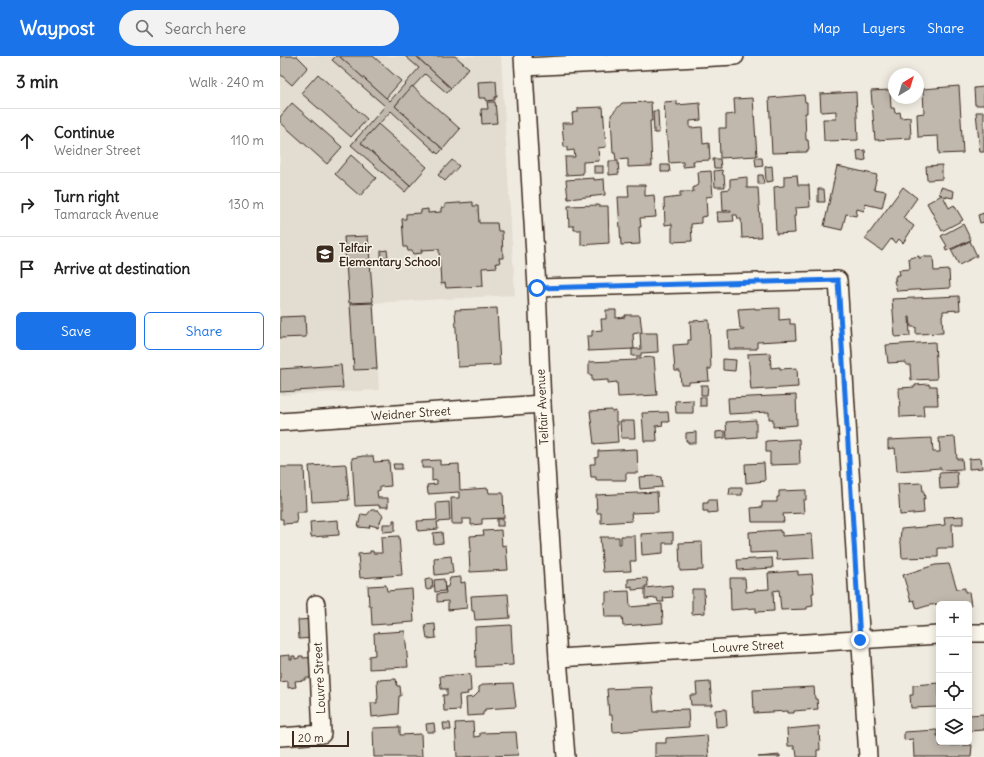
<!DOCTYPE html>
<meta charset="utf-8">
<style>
body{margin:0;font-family:Delius,sans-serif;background:#f2f2f2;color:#222}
.controls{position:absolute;right:12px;bottom:12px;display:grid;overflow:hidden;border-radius:6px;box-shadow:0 2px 10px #0003}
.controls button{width:36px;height:36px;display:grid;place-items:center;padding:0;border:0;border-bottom:1px solid #e0e0e0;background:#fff;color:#222;font:20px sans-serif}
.compass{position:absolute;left:608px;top:12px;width:36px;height:36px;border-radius:50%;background:#fff;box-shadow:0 2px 10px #0003;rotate:38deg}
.scale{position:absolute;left:12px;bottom:10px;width:57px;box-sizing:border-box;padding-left:4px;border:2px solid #3b2a1e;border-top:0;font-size:11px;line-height:14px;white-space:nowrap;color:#3b2a1e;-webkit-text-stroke:3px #fbf7ec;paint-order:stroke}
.stop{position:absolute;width:12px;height:12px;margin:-9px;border:3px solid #1a73e8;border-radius:50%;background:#fff}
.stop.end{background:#1a73e8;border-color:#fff;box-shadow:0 1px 4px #0008}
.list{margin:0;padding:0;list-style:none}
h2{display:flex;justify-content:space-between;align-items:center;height:52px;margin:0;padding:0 16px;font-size:17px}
h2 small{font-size:13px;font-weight:400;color:#767676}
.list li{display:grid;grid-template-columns:26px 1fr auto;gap:12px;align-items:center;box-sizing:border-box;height:64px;padding:0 16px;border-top:1px solid #e0e0e0}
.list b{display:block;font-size:15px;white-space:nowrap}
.list p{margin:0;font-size:13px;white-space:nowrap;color:#767676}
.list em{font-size:13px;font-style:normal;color:#767676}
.actions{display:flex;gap:8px;padding:12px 16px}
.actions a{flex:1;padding:9px 0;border:1px solid #1a73e8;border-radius:6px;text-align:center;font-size:14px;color:#1a73e8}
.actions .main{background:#1a73e8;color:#fff}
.icon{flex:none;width:22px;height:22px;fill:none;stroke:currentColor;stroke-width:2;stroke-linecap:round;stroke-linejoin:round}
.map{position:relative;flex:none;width:704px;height:701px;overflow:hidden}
header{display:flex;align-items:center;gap:24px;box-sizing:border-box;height:56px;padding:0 20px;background:#1a73e8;color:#fff}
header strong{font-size:19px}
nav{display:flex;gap:22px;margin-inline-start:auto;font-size:14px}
.search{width:280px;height:36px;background:#f2f2f2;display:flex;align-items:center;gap:10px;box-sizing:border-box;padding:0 14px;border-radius:22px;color:#767676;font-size:15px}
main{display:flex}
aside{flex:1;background:#fff}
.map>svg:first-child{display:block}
.built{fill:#e2dcd1}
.building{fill:#c0b8ad;stroke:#3b2a1e}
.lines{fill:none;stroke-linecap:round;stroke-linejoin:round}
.minor-casing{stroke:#3b2a1e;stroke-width:20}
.minor{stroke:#fbf7ec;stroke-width:17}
.route{stroke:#1a73e8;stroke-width:5}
.labels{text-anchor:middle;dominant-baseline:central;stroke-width:3;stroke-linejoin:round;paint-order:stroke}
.poi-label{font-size:12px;font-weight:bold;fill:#3b2a1e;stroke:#fbf7ec;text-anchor:start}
.street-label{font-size:12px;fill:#3b2a1e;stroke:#fbf7ec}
</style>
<header>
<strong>Waypost</strong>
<div class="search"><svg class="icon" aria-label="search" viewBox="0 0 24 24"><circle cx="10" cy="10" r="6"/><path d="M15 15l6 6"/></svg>Search here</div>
<nav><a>Map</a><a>Layers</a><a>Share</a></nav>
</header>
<main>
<aside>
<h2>3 min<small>Walk · 240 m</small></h2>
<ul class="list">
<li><svg class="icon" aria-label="ahead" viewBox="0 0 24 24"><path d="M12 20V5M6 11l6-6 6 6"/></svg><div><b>Continue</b><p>Weidner Street</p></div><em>110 m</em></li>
<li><svg class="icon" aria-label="right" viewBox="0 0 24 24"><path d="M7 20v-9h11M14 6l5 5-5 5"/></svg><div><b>Turn right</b><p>Tamarack Avenue</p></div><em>130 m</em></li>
<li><svg class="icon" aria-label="arrive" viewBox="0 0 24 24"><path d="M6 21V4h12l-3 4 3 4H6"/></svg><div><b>Arrive at destination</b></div></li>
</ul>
<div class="actions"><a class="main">Save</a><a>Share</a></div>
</aside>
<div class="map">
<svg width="704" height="701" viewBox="0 0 704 701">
<rect width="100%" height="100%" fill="#f0ebe0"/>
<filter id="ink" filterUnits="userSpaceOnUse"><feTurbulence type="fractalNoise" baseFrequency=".025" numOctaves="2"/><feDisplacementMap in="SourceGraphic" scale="8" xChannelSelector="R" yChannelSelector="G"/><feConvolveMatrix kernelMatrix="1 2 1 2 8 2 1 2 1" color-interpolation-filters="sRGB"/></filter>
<g filter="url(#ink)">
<!-- built -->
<polygon class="built" points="0,0 221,0 235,239 94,247 99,334 0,339"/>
<!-- building -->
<g class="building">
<polygon points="0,0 17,0 28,11 12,29 0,18"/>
<polygon points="56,0 59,0 110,45 139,12 125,0 136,0 171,32 167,37 145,18 115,50 163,93 158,98 111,55 81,87 130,130 125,136 71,89 105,50 52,4"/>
<polygon points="59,0 93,0 121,25 106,42"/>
<polygon points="136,0 175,0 189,12 171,32"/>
<polygon points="38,18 87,63 71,81 21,37"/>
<polygon points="216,25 217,41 215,41 215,44 206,45 206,42 199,42 198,26"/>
<polygon points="132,30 180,73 163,93 115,50"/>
<polygon points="679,30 683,97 659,98 658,80 638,81 637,58 644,57 643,33"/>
<polygon points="704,31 704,49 695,49 694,32"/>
<polygon points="610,34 611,52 614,52 615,57 620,56 621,62 630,61 631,82 595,84 591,35"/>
<polygon points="576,36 578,84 544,85 543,63 556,63 556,55 541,56 540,38"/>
<polygon points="524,39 525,46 527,46 527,57 525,57 526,84 528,84 529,94 527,94 527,96 492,97 489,42"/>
<polygon points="473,42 477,100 440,102 439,72 446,72 446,59 455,58 454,43"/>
<polygon points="397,45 397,49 420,47 421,64 410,65 410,72 422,71 423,88 429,87 430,104 413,105 414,110 403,111 403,106 389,107 384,46"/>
<polygon points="207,46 215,46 217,67 202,68 201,53 208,53"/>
<polygon points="371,46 372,65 370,65 372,110 348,111 348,103 336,104 335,97 333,97 331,59 342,47"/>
<polygon points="12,47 62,91 47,108 0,66 0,61"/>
<polygon points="323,51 326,91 318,92 319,105 303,106 303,118 286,119 285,101 295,101 294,94 287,95 287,91 284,91 282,67 293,67 292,57 298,56 298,52"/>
<polygon points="373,55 378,55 379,77 374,77"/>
<polygon points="696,56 704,56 704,96 700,96"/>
<polygon points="98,68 147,111 130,130 81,87"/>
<polygon points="585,94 586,104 578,105 577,95"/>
<polygon points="71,99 96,122 80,140 55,118"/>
<polygon points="475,102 482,102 483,110 476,111"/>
<polygon points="433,103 440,103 441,112 434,112"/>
<polygon points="172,104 179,110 165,125 158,119"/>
<polygon points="329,105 338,105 339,118 329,119"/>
<polygon points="381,109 389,109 390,116 381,116"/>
<polygon points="662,109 662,123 647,124 646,110"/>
<rect x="314" y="110" width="9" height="7"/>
<polygon points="492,110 493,125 486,126 485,111"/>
<polygon points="557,110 597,119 594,133 606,135 602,152 585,148 584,155 577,153 576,160 566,158 562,174 544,170"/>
<polygon points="442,114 443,119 444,119 445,131 435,131 434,115"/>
<polygon points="431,115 433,140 426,141 427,160 421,161 421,167 411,168 412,185 392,186 392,168 385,169 384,143 400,141 400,136 413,136 413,132 419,128 418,116"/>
<polygon points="478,119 483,119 484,128 478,128"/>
<polygon points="517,119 518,129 529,129 530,151 515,152 516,160 514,160 515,177 496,178 494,131 504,130 504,120"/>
<polygon points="467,121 467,132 478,132 481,181 462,182 461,163 458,163 457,159 453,159 454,165 438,166 437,156 451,156 451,154 443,155 442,134 450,133 450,123"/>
<polygon points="314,122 314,124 324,123 325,139 288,143 286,124"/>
<polygon points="348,129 365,129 365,140 374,139 376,161 360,162 361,171 359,171 360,188 341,189 338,141 349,141"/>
<polygon points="623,131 637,142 623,162 634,170 623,187 619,183 616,187 611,183 602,195 585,183"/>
<polygon points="661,131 674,135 673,142 663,140 669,152 674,149 683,164 662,175 647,147 662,139 659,138"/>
<polygon points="538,133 544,133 545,146 538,146"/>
<polygon points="193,146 193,150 198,150 199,167 217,167 218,175 222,175 223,202 219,202 220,207 216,207 217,211 202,212 203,230 166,232 165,227 161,228 159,193 141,194 142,197 133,198 132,195 128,195 127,191 124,191 122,163 126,163 126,158 141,157 141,154 148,153 148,157 161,156 161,152 165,151 165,148"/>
<polygon points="319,149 319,150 328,150 329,187 301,189 301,174 294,174 294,170 289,170 288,150"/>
<polygon points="704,157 704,166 700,167 698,159"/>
<polygon points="683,168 691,184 666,195 665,191 667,190 661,180"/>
<polygon points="88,180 93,246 69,247 64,181"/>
<polygon points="690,185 697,200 679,209 671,194"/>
<polygon points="107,194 108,201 101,202 101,195"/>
<polygon points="639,200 639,202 641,202 641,201 645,200 645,201 653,201 654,215 669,214 670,232 617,235 614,225 616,224 615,224 615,221 616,221 616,219 620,219 619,214 630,213 629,202"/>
<polygon points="679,240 680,254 663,255 663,259 662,259 663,277 636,278 636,271 631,271 630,261 629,261 630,280 615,281 612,243"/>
<polygon points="93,247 97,313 74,314 70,248"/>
<polygon points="217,252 220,309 178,311 175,254"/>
<polygon points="475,252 475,253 499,252 499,264 510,263 510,268 515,268 516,284 477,286 477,293 449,293 448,275 464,274 463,272 460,272 458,253"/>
<polygon points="326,254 336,254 336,262 345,261 345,259 360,259 362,276 353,278 354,293 308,295 307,280 312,280 312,275 322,274 321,263 326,263"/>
<polygon points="25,260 26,281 0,282 0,261"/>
<polygon points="429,264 431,313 428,313 429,325 409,326 409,328 401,328 400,315 395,315 393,289 408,288 408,284 411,284 410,265"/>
<polygon points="360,277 377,277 378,296 361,297 361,300 352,300 352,293 361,293"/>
<polygon points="655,286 657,323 631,324 630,309 626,309 626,306 608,307 606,289"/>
<polygon points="490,297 491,312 500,311 500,313 517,312 518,331 471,334 468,298"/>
<polygon points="374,301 377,339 338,341 337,326 328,327 328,324 312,325 312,319 309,319 309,306 357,304 357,302"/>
<polygon points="443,303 456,304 455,315 443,314"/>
<polygon points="61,309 63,332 0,336 0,313"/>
<polygon points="649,328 649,330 657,330 658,349 643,349 644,360 620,361 619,332 635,331 635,329"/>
<polygon points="421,329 428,329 427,339 421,339"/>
<polygon points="516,339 517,369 493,371 493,363 489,363 489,356 449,358 448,342"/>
<rect x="420" y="341" width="6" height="9"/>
<polygon points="413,344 413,357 396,357 395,345"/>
<polygon points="332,354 332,356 336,355 336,366 338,366 338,369 337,369 338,386 314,388 310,355"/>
<polygon points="388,356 389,366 382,366 383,369 376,370 377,385 364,385 362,357"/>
<polygon points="476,364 476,381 447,383 446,366"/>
<polygon points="340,365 354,365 355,382 341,382"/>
<polygon points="445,375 445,382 436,383 436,376"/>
<polygon points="416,376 416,387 408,387 408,385 406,385 406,377"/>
<polygon points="675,381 677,403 682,403 683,413 661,414 661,412 617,415 615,392 608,393 608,384 652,382 653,396 660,396 659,382"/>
<polygon points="519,383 520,408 490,409 490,396 486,396 486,385"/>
<polygon points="357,393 358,417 346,417 346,424 316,424 316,421 311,421 310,408 315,408 315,402 318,401 318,395"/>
<polygon points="83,400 93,400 94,406 109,405 111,430 100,431 100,434 97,435 98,442 108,442 108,451 99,451 99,449 75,450 72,402"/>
<polygon points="701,402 702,412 689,413 689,403"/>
<polygon points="160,404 160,409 179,408 180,434 208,432 209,437 223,437 224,462 202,463 202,468 191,469 191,463 182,463 182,468 172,468 171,442 179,442 179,436 148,438 147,429 157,428 157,424 152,425 152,412 142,412 142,405"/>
<polygon points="484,407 485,425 466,427 465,408"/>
<polygon points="65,408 66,409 69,444 32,446 29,410"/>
<polygon points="113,408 122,408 122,413 114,413"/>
<polygon points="0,411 24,411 26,456 16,456 17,467 3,468 3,463 0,463"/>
<polygon points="677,416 678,432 660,433 659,417"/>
<polygon points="376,420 381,421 382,431 360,433 359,421"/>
<polygon points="642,427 643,436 644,436 645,443 643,442 644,457 620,459 618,428"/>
<polygon points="450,432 462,432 462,439 449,439"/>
<polygon points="526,434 526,444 523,444 524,457 503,458 504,466 472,466 471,452 482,451 482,446 497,446 497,441 499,441 499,435"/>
<polygon points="377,436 378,456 351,457 352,465 321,467 321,457 317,457 316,439"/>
<polygon points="428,444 436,444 437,456 428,457 428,455 423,455 423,447 428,447"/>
<polygon points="169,446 170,465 157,466 158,473 138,475 137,465 157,464 156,447"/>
<polygon points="91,454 98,454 103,460 98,471 90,469 89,472 78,471 81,458 87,459"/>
<polygon points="683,460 683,468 672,468 673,492 658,492 658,501 622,502 621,487 620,486 621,473 665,469 664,461"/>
<rect x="217" y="463" width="6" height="7"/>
<polygon points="58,464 59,479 31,481 30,466"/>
<polygon points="113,464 115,464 115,475 103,476 103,468 113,468"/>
<polygon points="221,474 222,490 226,489 228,514 190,516 189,495 191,495 190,480 204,479 203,475"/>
<polygon points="500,474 500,476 502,476 502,480 532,478 534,502 497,504 496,496 470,497 469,476"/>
<polygon points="162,476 163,487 154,488 153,477"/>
<polygon points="393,476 393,487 383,487 383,497 362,499 361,478"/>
<polygon points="119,480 122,519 80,522 78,498 90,497 90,495 93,495 93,497 102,497 101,481"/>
<polygon points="341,480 355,480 356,505 350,505 351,515 323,516 320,481 339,481 339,488 341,488"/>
<polygon points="422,486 423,514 400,515 399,487"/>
<polygon points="171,500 173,517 155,519 154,502"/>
<polygon points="492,502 493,512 458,514 457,504"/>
<polygon points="669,508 677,533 685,532 685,536 689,536 691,549 663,548 650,549 637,553 634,544 631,545 623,519 655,509"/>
<polygon points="518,515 518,519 532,518 534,537 532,537 533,550 527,551 527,553 501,554 499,534 493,535 494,555 476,556 476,552 451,554 450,522 465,522 466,536 474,535 474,534 489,533 488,517"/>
<polygon points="181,521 181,527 185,526 187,552 168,554 168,545 157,546 157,538 166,537 165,531 168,531 170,522"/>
<polygon points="367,522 368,530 365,530 365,532 392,529 393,541 383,542 384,546 378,546 377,542 365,543 365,533 352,534 352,530 348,531 348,523"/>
<polygon points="149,523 152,523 153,531 151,531 151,533 148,534 146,533 145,524"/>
<polygon points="164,523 165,535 155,536 154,524"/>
<polygon points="106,529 107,535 132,533 134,566 92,569 91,550 89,550 88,530"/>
<polygon points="412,533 424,533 425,557 412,558"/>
<polygon points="349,535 350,551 382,548 383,567 343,570 342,561 325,561 324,547 326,546 326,536"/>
<polygon points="228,538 230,562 195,564 194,555 192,555 191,540"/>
<polygon points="34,563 35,582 19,583 18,564"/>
<polygon points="155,568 156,582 147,583 145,569"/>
<polygon points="231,569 233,609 196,611 195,571"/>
<polygon points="125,575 128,611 89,613 89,600 95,599 94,577"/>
<polygon points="10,599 10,603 12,603 12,600 15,600 15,603 19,602 19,600 23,600 23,602 36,601 32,622 25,622 25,624 15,625 16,631 8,632 8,625 0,626 0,600"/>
<polygon points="190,618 191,635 187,636 188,638 179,639 180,654 164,655 163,639 167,639 167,633 161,633 160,620"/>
<polygon points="116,623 117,630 120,630 121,640 119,640 118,658 92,661 91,647 97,647 97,643 98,643 97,624"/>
<polygon points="430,626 432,649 411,649 410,639 417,639 416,627"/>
<polygon points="233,627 236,651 205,653 205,655 203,655 203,659 187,660 186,642 194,641 199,636 199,631 205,628"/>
<polygon points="659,627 659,651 631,652 630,639 633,639 633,629"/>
<polygon points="372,631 374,656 378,656 378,654 408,653 409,671 333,676 332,659 329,659 327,633"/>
<polygon points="534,631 535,643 537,643 538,653 514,655 514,657 508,657 508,655 474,657 473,634"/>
<polygon points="446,653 447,670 436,671 435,654"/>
<polygon points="704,658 704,674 689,675 689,659"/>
<polygon points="193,666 194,681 200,680 200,677 236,676 238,699 177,701 175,667"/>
<polygon points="154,667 155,676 147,676 146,668"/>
<polygon points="163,667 170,667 171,674 164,674"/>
<polygon points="539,670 540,694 537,694 537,701 517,701 516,693 514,693 514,690 508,690 507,673"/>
<polygon points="120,671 120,679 141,678 142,701 94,701 93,672"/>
<polygon points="657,674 657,680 659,680 660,690 692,689 691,701 634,701 633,683 624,684 624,676"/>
<polygon points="427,679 429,701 375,701 375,687 386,687 386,682"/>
<polygon points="500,699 500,701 478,701"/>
</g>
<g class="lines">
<!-- minor casing -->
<g class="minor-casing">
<g id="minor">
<polyline points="243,0 257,232 262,348 278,602 286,701"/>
<polyline points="244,11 455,0"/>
<polyline points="257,232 558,224 588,701"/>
<polyline points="0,366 262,348"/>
<polyline points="689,577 704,577"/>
<polyline points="278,602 659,579"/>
<polyline points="0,681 42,678 36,548"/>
</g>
</g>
<!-- minor -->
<use href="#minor" class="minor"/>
</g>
</g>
<g class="lines" filter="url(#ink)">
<!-- route -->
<polyline class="route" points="257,232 558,224 580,584"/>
</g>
<!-- icons -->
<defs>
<g id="school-square" transform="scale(1)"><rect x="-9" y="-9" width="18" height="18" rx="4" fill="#3b2a1e" stroke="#fbf7ec"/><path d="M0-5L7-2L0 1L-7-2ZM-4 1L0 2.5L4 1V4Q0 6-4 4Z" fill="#fff"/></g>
</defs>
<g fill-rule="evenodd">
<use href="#school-square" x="45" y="198"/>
</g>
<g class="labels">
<!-- poi labels -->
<g class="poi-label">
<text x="59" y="191">Telfair<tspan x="59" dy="14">Elementary School</tspan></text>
</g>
<!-- street labels -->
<g class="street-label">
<text transform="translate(262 351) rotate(-93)">Telfair Avenue</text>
<text transform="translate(131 357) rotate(-4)">Weidner Street</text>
<text transform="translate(468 590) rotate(-3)">Louvre Street</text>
<text transform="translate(39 622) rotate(-93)">Louvre Street</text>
</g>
</g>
</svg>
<div class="controls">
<button>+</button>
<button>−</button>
<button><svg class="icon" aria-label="locate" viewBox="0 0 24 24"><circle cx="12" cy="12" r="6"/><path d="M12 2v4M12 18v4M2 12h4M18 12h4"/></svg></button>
<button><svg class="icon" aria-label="layers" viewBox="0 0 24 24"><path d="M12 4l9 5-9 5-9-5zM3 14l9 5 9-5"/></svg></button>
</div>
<svg class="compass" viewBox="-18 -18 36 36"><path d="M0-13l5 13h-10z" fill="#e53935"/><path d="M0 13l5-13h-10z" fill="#767676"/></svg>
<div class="scale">20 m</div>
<div class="stop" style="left:257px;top:232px"></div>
<div class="stop end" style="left:580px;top:584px"></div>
</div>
</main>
